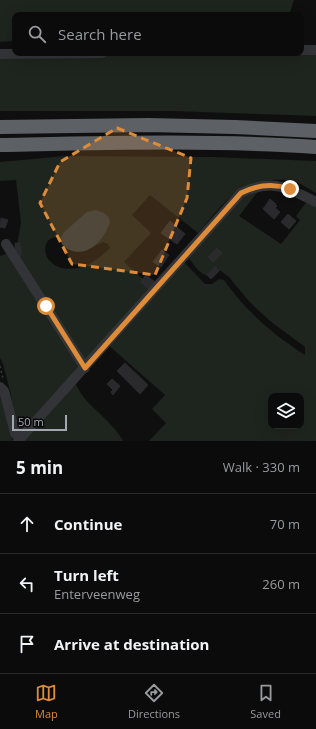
<!DOCTYPE html>
<meta charset="utf-8">
<style>
body{margin:0;font-family:"Open Sans",sans-serif;background:#141415;color:#f1f3f6}
.controls{position:absolute;right:12px;bottom:12px;display:grid;overflow:hidden;border-radius:8px;box-shadow:0 4px 16px #0002}
.controls button{width:36px;height:36px;display:grid;place-items:center;padding:0;border:0;border-bottom:1px solid #2b2b2d;background:#0b0b0c;color:#f1f3f6;font:20px sans-serif}
.scale{position:absolute;left:12px;bottom:10px;width:55px;box-sizing:border-box;padding-left:4px;border:2px solid #a1a8b0;border-top:0;font-size:11px;line-height:14px;white-space:nowrap;color:#a1a8b0;-webkit-text-stroke:3px #0a0a0b;paint-order:stroke}
.stop{position:absolute;width:12px;height:12px;margin:-9px;border:3px solid #de8c39;border-radius:50%;background:#fff}
.stop.end{background:#de8c39;border-color:#fff;box-shadow:0 1px 4px #0008}
.list{margin:0;padding:0;list-style:none}
h2{display:flex;justify-content:space-between;align-items:center;height:52px;margin:0;padding:0 16px;font-size:17px}
h2 small{font-size:13px;font-weight:400;color:#9a9b9d}
.list li{display:grid;grid-template-columns:26px 1fr auto;gap:12px;align-items:center;box-sizing:border-box;height:60px;padding:0 16px;border-top:1px solid #2b2b2d}
.list b{display:block;font-size:15px;white-space:nowrap}
.list p{margin:0;font-size:13px;white-space:nowrap;color:#9a9b9d}
.list em{font-size:13px;font-style:normal;color:#9a9b9d}
.icon{flex:none;width:22px;height:22px;fill:none;stroke:currentColor;stroke-width:2;stroke-linecap:round;stroke-linejoin:round}
.map{position:relative;flex:none;width:316px;height:441px;overflow:hidden}
.search{position:absolute;background:#0b0b0c;box-shadow:0 4px 16px #0002;left:12px;right:12px;top:12px;height:44px;display:flex;align-items:center;gap:10px;box-sizing:border-box;padding:0 14px;border-radius:8px;color:#9a9b9d;font-size:15px}
.sheet{height:232px;background:#0b0b0c}
nav{display:flex;justify-content:space-around;align-items:center;box-sizing:border-box;height:56px;border-top:1px solid #2b2b2d;background:#0b0b0c;font-size:11px;color:#9a9b9d}
nav a{display:grid;justify-items:center;gap:2px}
nav .on{color:#de8c39}
.map>svg:first-child{display:block}
.green{fill:#1e241e;fill-rule:evenodd}
.water{fill:#2e383b}
.building{fill:#2a2a2c;stroke:#292a2c}
.lines{fill:none;stroke-linecap:round;stroke-linejoin:round}
.path{stroke:#37393c;stroke-width:1.5;stroke-dasharray:2 3;stroke-linecap:butt}
.minor{stroke:#323437;stroke-width:10}
.highway{stroke:#5d6065;stroke-width:14}
.route{stroke:#de8c39;stroke-width:5}
.marked{fill:#de8c39;fill-opacity:0.2;stroke:#de8c39;stroke-width:3;stroke-dasharray:8 5;stroke-linejoin:round}
</style>
<div class="map">
<svg width="316" height="441" viewBox="0 0 316 441">
<rect width="100%" height="100%" fill="#0f0f10"/>
<!-- green -->
<g class="green">
<polygon points="0,0 294,0 289,15 15,15 15,41 0,42"/>
<polygon points="316,52 316,116 173,111 0,111 0,55 66,54 188,55 234,53"/>
<path d="M65,156L213,157L316,161V193C308,188 300,183 291,181C270,177 250,182 233,195C221,204 208,222 198,233L150,195L132,215L151,233L124,262L151,286L85,361L16,251L21,223L16,180L0,181V162ZM104,213L109,217L97,244L93,247L103,242L108,244L110,248C97,261 81,272 62,268C58,267 52,264 49,260C44,254 43,242 52,238C55,237 58,238 61,238L64,232Z"/>
<path d="M259,190L239,216L281,244L300,220L296,216L309,199L316,203V441H149L166,423L152,409L165,395L108,345L183,261L205,284H212L219,279L224,280C233,292 241,303 252,313C266,328 283,340 300,352L305,355V347L270,321L257,309L247,299L229,277L221,271H218L208,276C199,274 193,263 187,256L244,197ZM271,396H301V426H271Z"/>
<polygon points="9,253 80,366 18,436 10,391 3,364 0,358 0,256"/>
<path d="M75,382C84,406 112,419 123,441H23Z"/>
<polygon points="0,396 13,441 0,441"/>
</g>
<!-- water -->
<path class="water" d="M96,210L104,213L109,217C109,217 110,223 110,223C109,225 108,227 107,229C101,243 86,257 70,250C65,248 62,245 60,239L64,232L87,212Z"/>
<!-- building -->
<g class="building">
<polygon points="270,199 276,204 275,205 277,206 275,208 280,212 274,219 263,209"/>
<polygon points="288,214 296,221 289,229 281,222"/>
<polygon points="1,218 8,220 5,228 0,227"/>
<polygon points="170,221 185,234 177,244 161,233"/>
<polygon points="15,243 20,243 20,246 21,246 21,256 15,256"/>
<polygon points="217,248 222,253 213,262 208,257"/>
<polygon points="162,250 169,255 161,267 153,262"/>
<polygon points="215,266 219,271 211,279 207,275"/>
<polygon points="146,275 155,282 149,289 140,282"/>
<polygon points="125,363 148,385 140,394 117,371"/>
<polygon points="112,379 120,386 113,395 111,392 113,390 107,384"/>
</g>
<g class="lines">
<!-- path -->
<polyline class="path" points="0,366 3,379"/>
<!-- minor -->
<g class="minor">
<polyline points="301,50 316,50"/>
<polyline points="0,54 102,53"/>
<polyline points="6,244 85,368"/>
<polyline points="0,387 4,391 15,433 20,439"/>
<path d="M18,441L241,193C272,178 288,188 316,202"/>
</g>
<!-- highway -->
<g class="highway">
<polyline points="0,127 148,125 235,127 316,131"/>
<path d="M0,145C105,143 211,140 316,147"/>
</g>
</g>
<g class="lines">
<!-- route -->
<path class="route" d="M46,306L85,368L241,193C257,185 273,183 290,189"/>
</g>
<!-- marked area -->
<path class="marked" d="M117,128L191,158L187,198L155,275L72,264L40,203L60,162Z"/>
</svg>
<div class="controls">
<button><svg class="icon" aria-label="layers" viewBox="0 0 24 24"><path d="M12 4l9 5-9 5-9-5zM3 14l9 5 9-5"/></svg></button>
</div>
<div class="scale">50 m</div>
<div class="stop" style="left:46px;top:306px"></div>
<div class="stop end" style="left:290px;top:189px"></div>
<div class="search"><svg class="icon" aria-label="search" viewBox="0 0 24 24"><circle cx="10" cy="10" r="6"/><path d="M15 15l6 6"/></svg>Search here</div>
</div>
<section class="sheet">
<h2>5 min<small>Walk · 330 m</small></h2>
<ul class="list">
<li><svg class="icon" aria-label="ahead" viewBox="0 0 24 24"><path d="M12 20V5M6 11l6-6 6 6"/></svg><div><b>Continue</b></div><em>70 m</em></li>
<li><svg class="icon" aria-label="left" viewBox="0 0 24 24"><path d="M17 20v-9H6M10 6l-5 5 5 5"/></svg><div><b>Turn left</b><p>Enterveenweg</p></div><em>260 m</em></li>
<li><svg class="icon" aria-label="arrive" viewBox="0 0 24 24"><path d="M6 21V4h12l-3 4 3 4H6"/></svg><div><b>Arrive at destination</b></div></li>
</ul>
</section>
<nav>
<a class="on"><svg class="icon" aria-label="map" viewBox="0 0 24 24"><path d="M3 6l6-2 6 2 6-2v14l-6 2-6-2-6 2zM9 4v14M15 6v14"/></svg>Map</a>
<a><svg class="icon" aria-label="directions" viewBox="0 0 24 24"><path d="M12 3l9 9-9 9-9-9zM9 14v-3h6M13 9l2 2-2 2"/></svg>Directions</a>
<a><svg class="icon" aria-label="saved" viewBox="0 0 24 24"><path d="M7 4h10v16l-5-4-5 4z"/></svg>Saved</a>
</nav>
